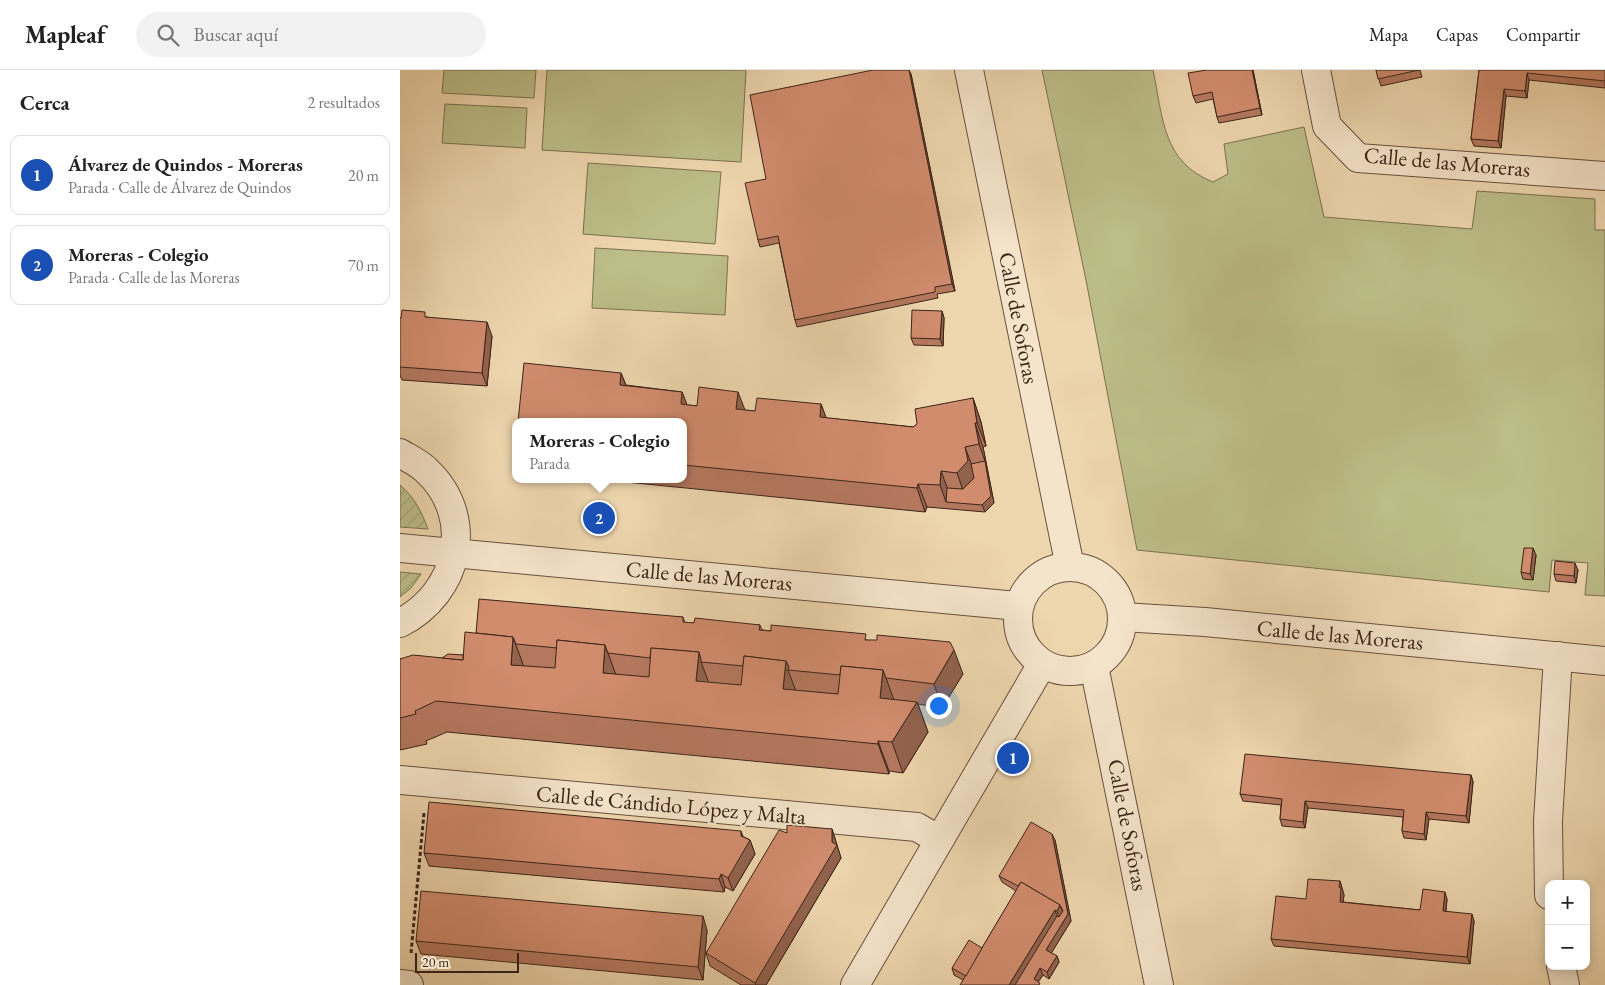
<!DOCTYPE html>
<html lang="es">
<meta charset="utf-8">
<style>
body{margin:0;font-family:"EB Garamond",serif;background:#f2f2f2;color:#222}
.controls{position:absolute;right:15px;bottom:15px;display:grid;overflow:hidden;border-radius:10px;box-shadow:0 2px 12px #0003}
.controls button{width:45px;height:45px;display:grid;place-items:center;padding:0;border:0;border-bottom:1px solid #e0e0e0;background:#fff;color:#222;font:25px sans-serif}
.scale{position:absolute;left:15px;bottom:12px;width:104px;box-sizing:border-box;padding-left:5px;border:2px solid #3d2518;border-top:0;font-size:14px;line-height:18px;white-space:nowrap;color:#3d2518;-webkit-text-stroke:4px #f4e4ca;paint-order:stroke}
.you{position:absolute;left:538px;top:635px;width:18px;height:18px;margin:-12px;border:4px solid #fff;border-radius:50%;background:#1a73e8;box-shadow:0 0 0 8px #1a73e833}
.badge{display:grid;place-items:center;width:32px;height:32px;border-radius:50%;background:#8f2418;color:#fff;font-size:16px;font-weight:700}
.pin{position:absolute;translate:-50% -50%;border:2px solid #fff;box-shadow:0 1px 5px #0006}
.popup{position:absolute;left:112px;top:348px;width:175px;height:65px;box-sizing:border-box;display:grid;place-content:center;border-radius:10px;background:#fff;filter:drop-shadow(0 1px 4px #0005);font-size:16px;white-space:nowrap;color:#767676}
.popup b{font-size:19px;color:#222}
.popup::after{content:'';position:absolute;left:50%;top:100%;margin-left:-10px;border:10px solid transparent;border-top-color:#fff}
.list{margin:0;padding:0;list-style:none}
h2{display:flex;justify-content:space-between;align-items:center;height:65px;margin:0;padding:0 20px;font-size:21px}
h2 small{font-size:16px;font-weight:400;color:#767676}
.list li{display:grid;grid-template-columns:32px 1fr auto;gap:15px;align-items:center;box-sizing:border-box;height:80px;margin:0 10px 10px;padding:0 10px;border:1px solid #e0e0e0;border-radius:10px}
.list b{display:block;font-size:19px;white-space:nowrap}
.list p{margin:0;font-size:16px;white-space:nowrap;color:#767676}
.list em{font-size:16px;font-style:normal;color:#767676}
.icon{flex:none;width:28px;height:28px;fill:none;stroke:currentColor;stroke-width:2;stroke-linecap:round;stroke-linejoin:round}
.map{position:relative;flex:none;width:1205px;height:915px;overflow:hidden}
header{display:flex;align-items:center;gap:30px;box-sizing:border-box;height:70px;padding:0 25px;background:#fff;border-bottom:1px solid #e0e0e0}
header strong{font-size:24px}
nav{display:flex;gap:28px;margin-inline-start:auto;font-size:18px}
.search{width:350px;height:45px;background:#f2f2f2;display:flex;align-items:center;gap:12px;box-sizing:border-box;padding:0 18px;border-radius:28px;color:#767676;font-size:19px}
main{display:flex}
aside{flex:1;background:#fff}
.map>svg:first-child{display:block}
.grass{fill:#bcbd88;stroke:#7c7150}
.garden{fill:url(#garden-furrows);stroke:#7c7150}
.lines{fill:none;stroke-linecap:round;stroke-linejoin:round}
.street-casing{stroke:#69513e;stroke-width:30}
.path{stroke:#3d2518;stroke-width:3;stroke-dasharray:4 2.5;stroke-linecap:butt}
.street{stroke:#f4e4ca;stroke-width:28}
.wall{fill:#b4785f;stroke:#3d2518}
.shaded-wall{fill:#92624d;stroke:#3d2518}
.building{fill:#d18c6e;stroke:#3d2518}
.labels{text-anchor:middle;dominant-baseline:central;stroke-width:4;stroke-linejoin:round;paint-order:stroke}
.street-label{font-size:22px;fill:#3d2518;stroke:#f4e4ca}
</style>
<header>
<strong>Mapleaf</strong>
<div class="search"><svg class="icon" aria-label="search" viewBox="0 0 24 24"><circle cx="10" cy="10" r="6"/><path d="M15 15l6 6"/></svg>Buscar aquí</div>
<nav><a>Mapa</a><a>Capas</a><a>Compartir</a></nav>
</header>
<main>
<aside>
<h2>Cerca<small>2 resultados</small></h2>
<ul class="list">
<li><span class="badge" style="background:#1a4fb4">1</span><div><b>Álvarez de Quindos - Moreras</b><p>Parada · Calle de Álvarez de Quindos</p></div><em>20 m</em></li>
<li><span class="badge" style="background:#1a4fb4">2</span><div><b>Moreras - Colegio</b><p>Parada · Calle de las Moreras</p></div><em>70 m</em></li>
</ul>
</aside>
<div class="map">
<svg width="1205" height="915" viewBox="0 0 1205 915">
<defs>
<pattern id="garden-furrows" width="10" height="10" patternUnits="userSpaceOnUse" patternTransform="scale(1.25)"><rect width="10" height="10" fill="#bcbd88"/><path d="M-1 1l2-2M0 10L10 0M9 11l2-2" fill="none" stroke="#a2a275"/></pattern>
</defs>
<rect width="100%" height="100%" fill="#eed6ae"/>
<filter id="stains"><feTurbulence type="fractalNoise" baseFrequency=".004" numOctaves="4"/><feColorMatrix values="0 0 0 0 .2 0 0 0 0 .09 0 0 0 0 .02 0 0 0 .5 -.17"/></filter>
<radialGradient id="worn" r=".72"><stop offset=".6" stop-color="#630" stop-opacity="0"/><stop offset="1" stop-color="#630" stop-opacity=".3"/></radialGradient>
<!-- grass -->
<g class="grass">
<polygon points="44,0 136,0 134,28 42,23"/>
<polygon points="147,0 346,0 341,92 142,80"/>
<path d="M642,0H753C763,47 762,92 813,112L828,104L824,74L904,57L924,147L1072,159L1077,121L1195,129V160H1205V526L1185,525L1188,493L1152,490L1149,522L737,480L686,210Z"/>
<polygon points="45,34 127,38 125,78 42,73"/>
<polygon points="188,93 321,102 315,174 183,164"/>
<polygon points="195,178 328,186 325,245 192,238"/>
</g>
<!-- garden -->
<g class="garden">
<path d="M0,415C15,428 21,441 28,459L0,457Z"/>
<polygon points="0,502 21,504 11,518 0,527"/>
</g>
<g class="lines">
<!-- street casing -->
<g class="street-casing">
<g id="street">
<polyline points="569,0 670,497"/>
<polyline points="916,0 927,56 958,88 1205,106"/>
<path d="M0,383C8,388 19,393 26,400C77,447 59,523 0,553"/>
<polyline points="0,478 618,536"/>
<circle cx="670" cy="549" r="52"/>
<polyline points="722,547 805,552 1205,591"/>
<polyline points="694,596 759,915"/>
<polyline points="0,710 517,757 539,770"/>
<polyline points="1149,825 1148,751 1158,586"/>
<polyline points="1161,896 1165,915"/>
<polyline points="0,914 9,915"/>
<polyline points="455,915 642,594"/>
</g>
</g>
<!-- path -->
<polyline class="path" points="11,883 24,743"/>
<!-- street -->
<use href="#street" class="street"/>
</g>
<!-- wall -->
<g class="wall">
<polygon points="473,0 492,0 511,4 555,221 537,224 538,228 397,257 395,250 379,173 360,177 358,170 366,109"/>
<polygon points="853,0 862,45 819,53 817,47 813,29 796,33 793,26"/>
<polygon points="976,0 1020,0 1022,7 981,16"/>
<polygon points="1079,0 1205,0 1205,18 1129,10 1127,28 1106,26 1101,78 1074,76 1071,69"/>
<polygon points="542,241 544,248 543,276 514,275 511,268"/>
<polygon points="27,247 92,266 87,316 2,310 0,305 0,248"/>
<polygon points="221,303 226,315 282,322 287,335 355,341 421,334 426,348 513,357 573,328 581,352 586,376 583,377 594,433 585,442 527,437 525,442 196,409 283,409 283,352 118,352"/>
<polygon points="1136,485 1133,510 1123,509 1121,502"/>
<polygon points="1178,500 1176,513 1156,511 1154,504"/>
<polygon points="283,547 285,553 294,553 360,555 362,560 467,570 563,604 542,638 518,634 528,662 503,703 489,701 489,704 47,662 26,671 27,674 0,680 0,589 42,588 63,585 76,563"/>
<polygon points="1071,705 1073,712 1069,753 1029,749 1026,770 1004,768 1002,761 1003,747 908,738 905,758 882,756 880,749 881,735 843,731 840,724"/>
<polygon points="432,759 441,788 366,915 341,915 310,896 306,883 387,763"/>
<polygon points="344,767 350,770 355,784 333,821 325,817 324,822 29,796 24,783"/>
<polygon points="655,770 671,851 651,883 657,886 659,892 649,909 643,905 638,912 563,910 554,905 552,898 582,878 616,821 602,812 599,806"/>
<polygon points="940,811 944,825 943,832 1020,840 1047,829 1046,842 1074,851 1070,894 874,876 871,869 906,829"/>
<polygon points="307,860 303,910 21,884 16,871"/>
</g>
<!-- shaded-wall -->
<g class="shaded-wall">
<polygon points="509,0 511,4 555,221 552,214"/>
<polygon points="852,0 853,0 862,45 860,38"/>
<polygon points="1127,3 1129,10 1127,28 1125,21"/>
<polygon points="1104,19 1106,26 1101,78 1098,71"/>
<polygon points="542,241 544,248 543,276 540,269"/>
<polygon points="87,252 92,266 87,316 82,303"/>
<polygon points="221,303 230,326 220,315"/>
<polygon points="282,322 291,345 281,334"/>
<polygon points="338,322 347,345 336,339"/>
<polygon points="573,328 581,352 586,376 577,353"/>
<polygon points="421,334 430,358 420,347"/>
<polygon points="575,353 583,377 594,433 585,442 582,435 585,391 579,374"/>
<polygon points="565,377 574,401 577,415 565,426 557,403"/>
<polygon points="541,401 550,425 546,432 540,415"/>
<polygon points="518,414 527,437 525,442 517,418"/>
<polygon points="1133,478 1136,485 1133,510 1130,504"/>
<polygon points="1175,493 1178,500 1176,513 1174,506"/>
<polygon points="113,567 124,597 111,595"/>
<polygon points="205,575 216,605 203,603"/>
<polygon points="554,580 563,604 542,638 534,614"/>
<polygon points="299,582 302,592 301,592 310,616 296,611"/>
<polygon points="386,591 390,600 388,600 397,624 383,619"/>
<polygon points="483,600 494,630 480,628"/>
<polygon points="517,632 528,662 503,703 492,672"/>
<polygon points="478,671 489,701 489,704 478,674"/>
<polygon points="1071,705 1073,712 1069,753 1066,746"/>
<polygon points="905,731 908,738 905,758 903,752"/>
<polygon points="1026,742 1029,749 1026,770 1024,764"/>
<polygon points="432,759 441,788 366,915 356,915 355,913 432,772"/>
<polygon points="341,761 346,774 350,770 355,784 333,821 328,808 341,766"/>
<polygon points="652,764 655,770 671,851 649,887 646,880 668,844"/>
<polygon points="321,804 325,817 324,822 319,809"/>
<polygon points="940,811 944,825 942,839 940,832 939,817"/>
<polygon points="1045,822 1047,829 1045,848 1043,841"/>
<polygon points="660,835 665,848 662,854 657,841"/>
<polygon points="655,840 659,853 622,915 609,915"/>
<polygon points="1072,844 1074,851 1070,894 1067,887"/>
<polygon points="303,846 307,860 303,910 298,897"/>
<polygon points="657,886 659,892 649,909 647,902"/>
<polygon points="640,898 643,905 636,915 634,909"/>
</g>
<!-- building -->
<g class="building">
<polygon points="473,0 509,0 552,214 535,217 535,222 395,250 378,166 358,170 345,113 366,109 350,25"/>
<polygon points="807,0 852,0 860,38 817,47 812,22 793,26 788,3"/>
<polygon points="976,0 1019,0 978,9"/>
<polygon points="1079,0 1205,0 1205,11 1127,3 1125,21 1104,19 1098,71 1071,69"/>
<polygon points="2,240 25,242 25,247 87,252 82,303 0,297 0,248 1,248"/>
<polygon points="512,240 542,241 540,269 511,268"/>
<polygon points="124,293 221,303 220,315 282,322 281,334 297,336 299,317 338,322 336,339 355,341 357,328 421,334 420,347 513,357 517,354 515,339 573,328 577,353 575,353 579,374 565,377 568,391 557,403 541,401 540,415 518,414 517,418 283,395 283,352 118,352"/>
<polygon points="585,391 591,426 582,435 546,432 547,418 563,419 574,408 571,394"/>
<polygon points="1124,478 1133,478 1130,504 1121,502"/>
<polygon points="1155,491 1175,493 1174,506 1154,504"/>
<polygon points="79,529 283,547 283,552 294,553 295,548 360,555 359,560 371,561 371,555 466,564 465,570 477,570 477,565 550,572 554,580 534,614 486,608 483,600 441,596 440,605 388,600 389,597 386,591 344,586 343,596 301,592 301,589 299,582 251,578 250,588 208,583 205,575 157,570 157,578 116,574 113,567 76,563"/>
<polygon points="65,562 113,567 111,595 155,598 157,570 205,575 203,603 249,607 251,578 299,582 296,611 341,615 344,586 386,591 383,619 438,624 441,596 483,600 480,628 517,632 492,672 478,671 478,674 36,631 15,641 16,644 0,648 0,589 13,585 63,590"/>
<polygon points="48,584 63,585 63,590 42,588"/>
<polygon points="845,684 1071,705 1066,746 1026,742 1024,764 1002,761 1004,740 905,731 903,752 880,749 882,729 840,724"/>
<polygon points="29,732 341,761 341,766 350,770 328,808 321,804 319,809 24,783"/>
<polygon points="631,752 652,764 668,844 646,880 657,886 647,902 640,898 634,909 640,913 639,915 615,915 657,846 659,847 663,841 660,835 621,812 618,816 599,806"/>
<polygon points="387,755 432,759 432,772 437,775 355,913 306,883 379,760 387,763"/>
<polygon points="908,809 940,811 939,817 941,818 940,832 1020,840 1023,819 1045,822 1043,841 1072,844 1067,887 871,869 876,826 906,829"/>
<polygon points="621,812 660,835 657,841 655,840 609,915 560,915"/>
<polygon points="21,821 303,846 298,897 16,871"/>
<polygon points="569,870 582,878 566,906 552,898"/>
</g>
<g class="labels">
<!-- street labels -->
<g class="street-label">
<text transform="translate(1047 92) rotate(5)">Calle de las Moreras</text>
<text transform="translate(619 248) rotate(79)">Calle de Soforas</text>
<text transform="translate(309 506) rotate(5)">Calle de las Moreras</text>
<text transform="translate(940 565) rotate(5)">Calle de las Moreras</text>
<text transform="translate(271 735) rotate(5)">Calle de Cándido López y Malta</text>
<text transform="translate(728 755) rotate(79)">Calle de Soforas</text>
</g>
</g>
<rect width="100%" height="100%" filter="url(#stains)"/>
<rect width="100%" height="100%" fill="url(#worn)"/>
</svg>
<div class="controls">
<button>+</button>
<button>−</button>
</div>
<div class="scale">20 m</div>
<div class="you"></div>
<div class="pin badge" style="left:613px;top:688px;background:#1a4fb4">1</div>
<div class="pin badge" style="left:199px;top:448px;background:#1a4fb4">2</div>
<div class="popup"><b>Moreras - Colegio</b>Parada</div>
</div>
</main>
